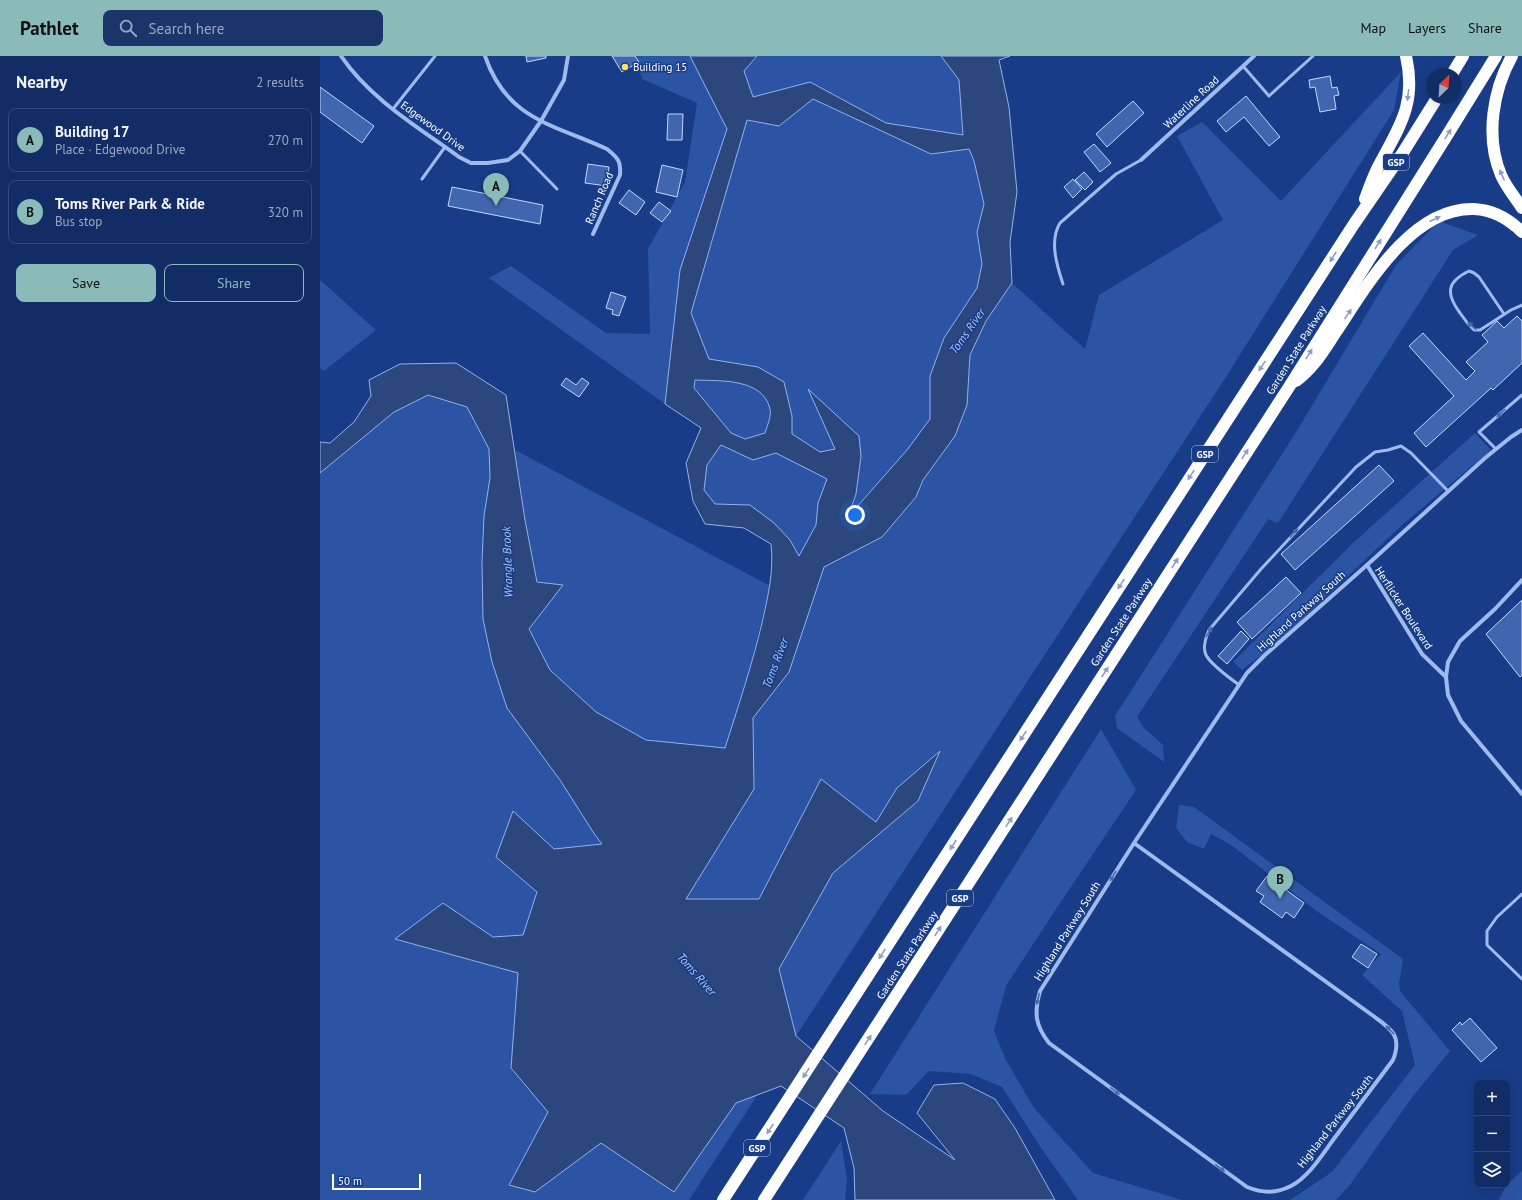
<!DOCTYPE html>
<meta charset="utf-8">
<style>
body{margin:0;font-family:"PT Sans",sans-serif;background:#1b356b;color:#f1f3f6}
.controls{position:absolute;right:12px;bottom:12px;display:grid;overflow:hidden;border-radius:8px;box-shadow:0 4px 16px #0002}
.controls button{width:36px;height:36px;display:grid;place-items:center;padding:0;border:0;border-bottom:1px solid #314979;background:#122d65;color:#f1f3f6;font:20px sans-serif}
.compass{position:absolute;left:1106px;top:12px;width:36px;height:36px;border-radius:50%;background:#122d65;box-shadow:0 4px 16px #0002;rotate:25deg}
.scale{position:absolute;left:12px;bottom:10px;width:89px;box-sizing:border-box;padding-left:4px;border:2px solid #fff;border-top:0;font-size:11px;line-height:14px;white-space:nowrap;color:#fff;-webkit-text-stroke:3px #183c87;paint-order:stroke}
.you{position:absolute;left:535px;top:459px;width:14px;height:14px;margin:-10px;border:3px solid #fff;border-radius:50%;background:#1a73e8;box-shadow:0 0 0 6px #1a73e833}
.badge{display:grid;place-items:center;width:26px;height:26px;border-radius:50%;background:#8bbbb9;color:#111;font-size:13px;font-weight:700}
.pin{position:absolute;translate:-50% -33px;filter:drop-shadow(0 1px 2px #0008)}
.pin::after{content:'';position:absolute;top:21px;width:14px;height:12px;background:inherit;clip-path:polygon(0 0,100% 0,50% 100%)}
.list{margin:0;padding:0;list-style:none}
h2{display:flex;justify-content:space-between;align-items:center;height:52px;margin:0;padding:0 16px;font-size:17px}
h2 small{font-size:13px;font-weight:400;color:#9ca8bf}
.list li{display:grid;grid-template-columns:26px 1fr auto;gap:12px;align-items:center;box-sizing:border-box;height:64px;margin:0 8px 8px;padding:0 8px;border:1px solid #314979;border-radius:8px}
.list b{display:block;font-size:15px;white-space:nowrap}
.list p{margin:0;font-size:13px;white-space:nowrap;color:#9ca8bf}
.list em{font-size:13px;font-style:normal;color:#9ca8bf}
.actions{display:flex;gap:8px;padding:12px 16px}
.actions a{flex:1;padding:9px 0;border:1px solid #8bbbb9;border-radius:8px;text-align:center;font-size:14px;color:#8bbbb9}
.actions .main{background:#8bbbb9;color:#111}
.icon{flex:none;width:22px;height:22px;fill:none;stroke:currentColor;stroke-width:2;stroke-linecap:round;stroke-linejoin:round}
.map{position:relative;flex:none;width:1202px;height:1144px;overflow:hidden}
header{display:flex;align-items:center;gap:24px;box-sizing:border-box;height:56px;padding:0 20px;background:#8bbbb9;color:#111}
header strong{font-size:19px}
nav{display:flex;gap:22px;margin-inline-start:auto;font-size:14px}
.search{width:280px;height:36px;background:#1b356b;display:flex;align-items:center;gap:10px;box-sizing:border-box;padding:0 14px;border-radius:8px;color:#9ca8bf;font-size:15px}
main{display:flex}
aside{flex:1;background:#122d65}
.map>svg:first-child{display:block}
.green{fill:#2b54a5}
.water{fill:#2c477e;stroke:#91b3ef;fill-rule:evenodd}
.building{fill:#4166b0;stroke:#c4d7f9}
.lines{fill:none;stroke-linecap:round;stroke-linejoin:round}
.service{stroke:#9fbaed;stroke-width:3}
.minor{stroke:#9fbaed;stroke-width:4}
.motorway{stroke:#fff;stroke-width:12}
.oneway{fill:#8c9ec3}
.oneway2{fill:#4768ab}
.poi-dot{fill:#ffe15b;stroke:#183c87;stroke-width:1.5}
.labels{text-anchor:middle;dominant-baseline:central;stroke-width:3;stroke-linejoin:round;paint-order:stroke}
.shield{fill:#183c87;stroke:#bac4db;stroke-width:1}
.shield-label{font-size:10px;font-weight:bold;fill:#fff}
.poi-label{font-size:11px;fill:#fff;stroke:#183c87;text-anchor:start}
.street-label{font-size:11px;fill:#fff;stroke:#183c87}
.water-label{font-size:12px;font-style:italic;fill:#aac4f4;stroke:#183c87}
</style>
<header>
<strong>Pathlet</strong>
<div class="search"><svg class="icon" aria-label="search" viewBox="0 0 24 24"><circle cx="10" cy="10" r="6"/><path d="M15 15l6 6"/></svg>Search here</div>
<nav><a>Map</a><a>Layers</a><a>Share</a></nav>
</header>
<main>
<aside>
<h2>Nearby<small>2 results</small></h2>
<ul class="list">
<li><span class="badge">A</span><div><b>Building 17</b><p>Place · Edgewood Drive</p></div><em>270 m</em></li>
<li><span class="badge">B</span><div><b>Toms River Park &amp; Ride</b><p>Bus stop</p></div><em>320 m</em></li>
</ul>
<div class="actions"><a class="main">Save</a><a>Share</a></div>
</aside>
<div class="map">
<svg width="1202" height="1144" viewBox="0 0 1202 1144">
<rect width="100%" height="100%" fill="#183c87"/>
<!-- green -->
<g class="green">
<polygon points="316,0 370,0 407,73 360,214 345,348 169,222 191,210 286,277 330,278 328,193 365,126 377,47 322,23"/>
<polygon points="437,0 621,0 639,24 643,79 566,67 490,26 433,41 424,15"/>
<polygon points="1081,16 1074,54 904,324 476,980 459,912 513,817 598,745 577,732 556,766 501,723 439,843 366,843 434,733 433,662 469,616 504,510 562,481 596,441 603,424 635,380 647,349 650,300 666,265 692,227 765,293 779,239 903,164 857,80 882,66 961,145"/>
<polygon points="493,43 611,98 649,93 654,105 664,148 657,176 662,208 657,232 624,282 610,320 610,363 587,394 527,462 536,438 541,400 489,335 515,393 500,396 472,378 472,360 438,311 389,303 371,257 427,64 459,70"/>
<polygon points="1119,165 1158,179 1133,194 958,467 948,463 817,661 824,672 843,689 844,706 797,672 795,660 978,373 1076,209"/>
<polygon points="0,224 56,274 4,315 0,312"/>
<path d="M375,324C399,325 443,322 450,353C452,359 447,371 445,377L425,383L411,377L374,332Z"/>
<polygon points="108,339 147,351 169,393 170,422 164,460 162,506 240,724 275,779 283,788 176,801 217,836 203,879 173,881 123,847 76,883 198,917 191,1012 228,1056 189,1129 215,1136 281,1087 354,1136 416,1047 438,1038 369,1144 0,1144 0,417 74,356"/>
<polygon points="1155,377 1171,394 1082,469 956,588 922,614 913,606 1034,486"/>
<polygon points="401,389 433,404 456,397 507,423 498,447 496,469 479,500 470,484 454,467 430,449 395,448 384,433 387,409"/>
<polygon points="195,394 450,530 426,629 405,692 326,684 276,656 230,614 209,573 242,530 217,526 205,464"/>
<polygon points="781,673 816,734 732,859 686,930 674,975 686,1004 714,1052 773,1117 862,1144 758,1144 721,1092 682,1031 651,1018 609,1015 586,1039 550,1038"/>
<polygon points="859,749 874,751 1083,903 1079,927 1080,935 1130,995 1093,1040 1030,1129 1016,1144 970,1144 1012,1116 1095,1009 1082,955 1042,919 1061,898 998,856 911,789 891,778 884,793 867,786 856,772"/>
<polygon points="521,1085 527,1123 525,1144 483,1144"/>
<polygon points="1202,1115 1202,1144 1179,1144 1186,1129"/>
</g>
<!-- water -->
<path class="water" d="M370,0H437L424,15L433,41L490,26L566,67L643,79L639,24L621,0H690L679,4L689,51L697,136L690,186L692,227L666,265L650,299L647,349L635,380L603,424L596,441L562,481L504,511L469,616L433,662L434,733L366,843H439L501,723L556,766L577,732L620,695L598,745L513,817L459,913L476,980L563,1055L635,1104L597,1057L614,1029L643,1027L675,1043L695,1072L735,1144H535L534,1112L524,1072L461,1030L416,1047L354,1136L281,1087L215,1136L189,1129L228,1056L191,1012L198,917L75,883L123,847L173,881L203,879L217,836L176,801L193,755L234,793L282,788L275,779L240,724L187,652L172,606L163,563L162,506L164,460L170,422L169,393L147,351L108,339L74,356L0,417V386L10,387L34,366L51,340L49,324L80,308L136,307L186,339L205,464L217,526L243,529L209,573L230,614L276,656L326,684L405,692C418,651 432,609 442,567C448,540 454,516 451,488L424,472L385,468L373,445L366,407L381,372L345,348L360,214L407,73ZM493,43L611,98L649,93L654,105L664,148L657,176L662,208L657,232L624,282L610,320V363L587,394L528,461L536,438L541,400L539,380L488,333L515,393L500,396L472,378V360L464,326L438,311L389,303L371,257L427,64L459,70ZM375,324C400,325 443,322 450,353C452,359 447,370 445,377L425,383L411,377L374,332ZM401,389L433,404L456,397L507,423L498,447L496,469L479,500L470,484L454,467L430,449L395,448L384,434L387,409Z"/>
<!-- building -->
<g class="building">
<polygon points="206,0 226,0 226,2 207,6"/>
<polygon points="292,0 315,0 319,6 302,16"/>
<polygon points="1010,20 1012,32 1017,31 1019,39 1014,40 1016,53 1000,56 995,31 990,32 989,24"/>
<polygon points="0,31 54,70 42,87 0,56"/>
<polygon points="926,40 960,81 949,90 924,61 906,76 897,65"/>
<polygon points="813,45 824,57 787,91 776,78"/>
<polygon points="348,58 363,58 362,84 347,84"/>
<polygon points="774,88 791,107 780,116 764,96"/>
<polygon points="268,108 289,111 287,130 265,127"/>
<polygon points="342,109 363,114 357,141 336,136"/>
<polygon points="764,116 773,126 765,134 755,124"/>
<polygon points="753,123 762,133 753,142 744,131"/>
<polygon points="132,131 223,149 220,168 128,150"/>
<polygon points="309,134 325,146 316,159 299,147"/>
<polygon points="339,146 351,155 342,166 330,157"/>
<polygon points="291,236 306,241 299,260 292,258 293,254 286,252"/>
<polygon points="1197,260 1202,265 1202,307 1173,334 1171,332 1106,391 1094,377 1134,340 1089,290 1103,277 1146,324 1155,315 1146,306 1168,286 1162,279 1177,265 1184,272"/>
<polygon points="246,322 256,329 262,322 269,327 259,341 241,329"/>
<polygon points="1059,409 1074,425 975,514 961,498"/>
<polygon points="966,521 981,537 932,583 917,566"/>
<polygon points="1202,544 1202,619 1200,621 1166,578"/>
<polygon points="921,575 929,583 907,608 898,600"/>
<polygon points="947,820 984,847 974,862 966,856 962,862 940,846 944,840 936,835"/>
<polygon points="1041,888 1057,898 1048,912 1032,901"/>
<polygon points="1150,962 1177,992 1161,1006 1132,974 1140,966 1142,969"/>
</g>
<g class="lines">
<!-- service -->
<g class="service">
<polyline points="923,10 949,40 993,0"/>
<polyline points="73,53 115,0"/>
<polyline points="200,95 237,133"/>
<polyline points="102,123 125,91"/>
<path d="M743,228C737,210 729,185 740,167L796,118L821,104"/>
<path d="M1184,258L1159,221L1154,217L1149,215C1126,226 1126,238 1140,257C1144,263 1149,269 1154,274H1160L1191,254L1202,249"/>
<polyline points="1176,393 1159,376 1202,339"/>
<path d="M919,629C910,622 891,609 886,599C882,591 886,581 889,574L941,513L1036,411L1055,396L1068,394L1081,390L1091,397L1128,435"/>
<polyline points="1202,838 1177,861 1167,875 1167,889 1202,923"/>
</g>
<!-- minor -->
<g class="minor">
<path d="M21,0C50,43 98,71 139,101L151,107H168L188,104L200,95L221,65L244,24L248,0"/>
<path d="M165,0C187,64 233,68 287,93C298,102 301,105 300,119L273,178"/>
<polyline points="821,104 934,0"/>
<polyline points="1047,509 1102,598 1126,621 1128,639 1141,665 1202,738"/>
<polyline points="1126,621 1128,606 1140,585 1175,553 1202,524"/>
<path d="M814,787L1052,959C1070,972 1083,979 1073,1004C1054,1029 1035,1055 1016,1080C1003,1097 990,1120 971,1130C955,1138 942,1137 927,1131L729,987C715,969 714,957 720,935L814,787L927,617L945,599L1047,509L1165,402L1191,381L1202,374"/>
</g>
<!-- motorway -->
<g class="motorway">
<path d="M1192,0C1173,34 1165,81 1181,119C1186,131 1195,141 1202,152"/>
<polyline points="1132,18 1143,0"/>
<path d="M1045,143C1049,132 1053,121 1058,111C1079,71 1097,48 1086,0"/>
<path d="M976,325C994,312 1004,294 1016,276C1046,231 1091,151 1154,153C1173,154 1189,163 1202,176"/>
<polyline points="403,1144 1034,168 1082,98 1117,42"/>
<polyline points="444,1144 969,331 1126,81 1176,0"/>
</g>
</g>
<!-- one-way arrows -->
<defs><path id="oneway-solid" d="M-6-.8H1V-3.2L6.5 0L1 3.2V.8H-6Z"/></defs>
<g class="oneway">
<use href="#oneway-solid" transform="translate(1088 39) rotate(97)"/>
<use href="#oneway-solid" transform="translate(1128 78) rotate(-58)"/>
<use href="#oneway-solid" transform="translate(1182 119) rotate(-114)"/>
<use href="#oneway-solid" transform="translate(1115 163) rotate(-24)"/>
<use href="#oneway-solid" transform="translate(1058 188) rotate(-58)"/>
<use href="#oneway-solid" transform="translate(1013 201) rotate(123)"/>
<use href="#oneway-solid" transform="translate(1028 258) rotate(-56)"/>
<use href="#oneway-solid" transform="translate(989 298) rotate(-58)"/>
<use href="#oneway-solid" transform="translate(942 310) rotate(123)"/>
<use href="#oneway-solid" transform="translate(925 398) rotate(-57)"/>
<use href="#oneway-solid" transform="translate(871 419) rotate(123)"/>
<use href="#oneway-solid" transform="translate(855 507) rotate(-57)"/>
<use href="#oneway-solid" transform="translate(801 528) rotate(123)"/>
<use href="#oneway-solid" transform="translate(785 616) rotate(-57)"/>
<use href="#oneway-solid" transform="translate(703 680) rotate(123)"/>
<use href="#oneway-solid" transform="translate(689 766) rotate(-57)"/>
<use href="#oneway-solid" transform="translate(633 789) rotate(123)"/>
<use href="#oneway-solid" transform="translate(618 875) rotate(-57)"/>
<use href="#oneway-solid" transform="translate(562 898) rotate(123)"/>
<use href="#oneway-solid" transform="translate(548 984) rotate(-57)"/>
<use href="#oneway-solid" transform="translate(486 1017) rotate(123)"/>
<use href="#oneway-solid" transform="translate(450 1073) rotate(123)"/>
</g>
<g class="oneway2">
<use href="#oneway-solid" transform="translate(1152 270) rotate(-138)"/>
<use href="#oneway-solid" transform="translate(1181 357) rotate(138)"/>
<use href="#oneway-solid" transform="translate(974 477) rotate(-47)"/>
<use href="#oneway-solid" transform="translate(889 576) rotate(-60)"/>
<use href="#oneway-solid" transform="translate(793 820) rotate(122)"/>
<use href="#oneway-solid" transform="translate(718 943) rotate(102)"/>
<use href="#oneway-solid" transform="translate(1070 974) rotate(-134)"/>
<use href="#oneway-solid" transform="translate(795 1035) rotate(36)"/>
<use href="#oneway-solid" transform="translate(900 1112) rotate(36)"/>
</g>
<!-- markers -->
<circle class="poi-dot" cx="305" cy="11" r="4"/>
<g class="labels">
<!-- shield labels -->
<g class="shield">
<rect x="1063" y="98" width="26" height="16" rx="3"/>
<rect x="872" y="390" width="26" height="16" rx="3"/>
<rect x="627" y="834" width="26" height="16" rx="3"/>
<rect x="424" y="1084" width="26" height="16" rx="3"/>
</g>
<g class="shield-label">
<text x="1076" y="106">GSP</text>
<text x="885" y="398">GSP</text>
<text x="640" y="842">GSP</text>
<text x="437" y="1092">GSP</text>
</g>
<!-- poi labels -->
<g class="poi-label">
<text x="313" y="11">Building 15</text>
</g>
<!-- street labels -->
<g class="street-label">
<text transform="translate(871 46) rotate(-43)">Waterline Road</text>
<text transform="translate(113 70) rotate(36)">Edgewood Drive</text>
<text transform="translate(279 142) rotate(-67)">Ranch Road</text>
<text transform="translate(976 294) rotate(-58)">Garden State Parkway</text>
<text transform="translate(1084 552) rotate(57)">Herflicker Boulevard</text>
<text transform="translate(981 555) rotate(-42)">Highland Parkway South</text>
<text transform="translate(801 566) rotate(-57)">Garden State Parkway</text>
<text transform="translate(747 875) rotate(-58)">Highland Parkway South</text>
<text transform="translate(587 899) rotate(-57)">Garden State Parkway</text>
<text transform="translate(1015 1065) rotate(-52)">Highland Parkway South</text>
</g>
<!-- water labels -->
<g class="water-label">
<text transform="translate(647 275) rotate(-55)">Toms River</text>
<text transform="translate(187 506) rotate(-92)">Wrangle Brook</text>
<text transform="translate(455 607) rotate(-69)">Toms River</text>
<text transform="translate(377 918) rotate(49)">Toms River</text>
</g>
</g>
</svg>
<div class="controls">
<button>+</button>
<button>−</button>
<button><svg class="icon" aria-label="layers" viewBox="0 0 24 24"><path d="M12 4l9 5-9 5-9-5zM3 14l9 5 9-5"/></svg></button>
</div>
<svg class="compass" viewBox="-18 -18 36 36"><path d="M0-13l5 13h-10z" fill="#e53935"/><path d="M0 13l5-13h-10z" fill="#9ca8bf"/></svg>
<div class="scale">50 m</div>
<div class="you"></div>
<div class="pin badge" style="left:176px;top:150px">A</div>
<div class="pin badge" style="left:960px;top:843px">B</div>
</div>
</main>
